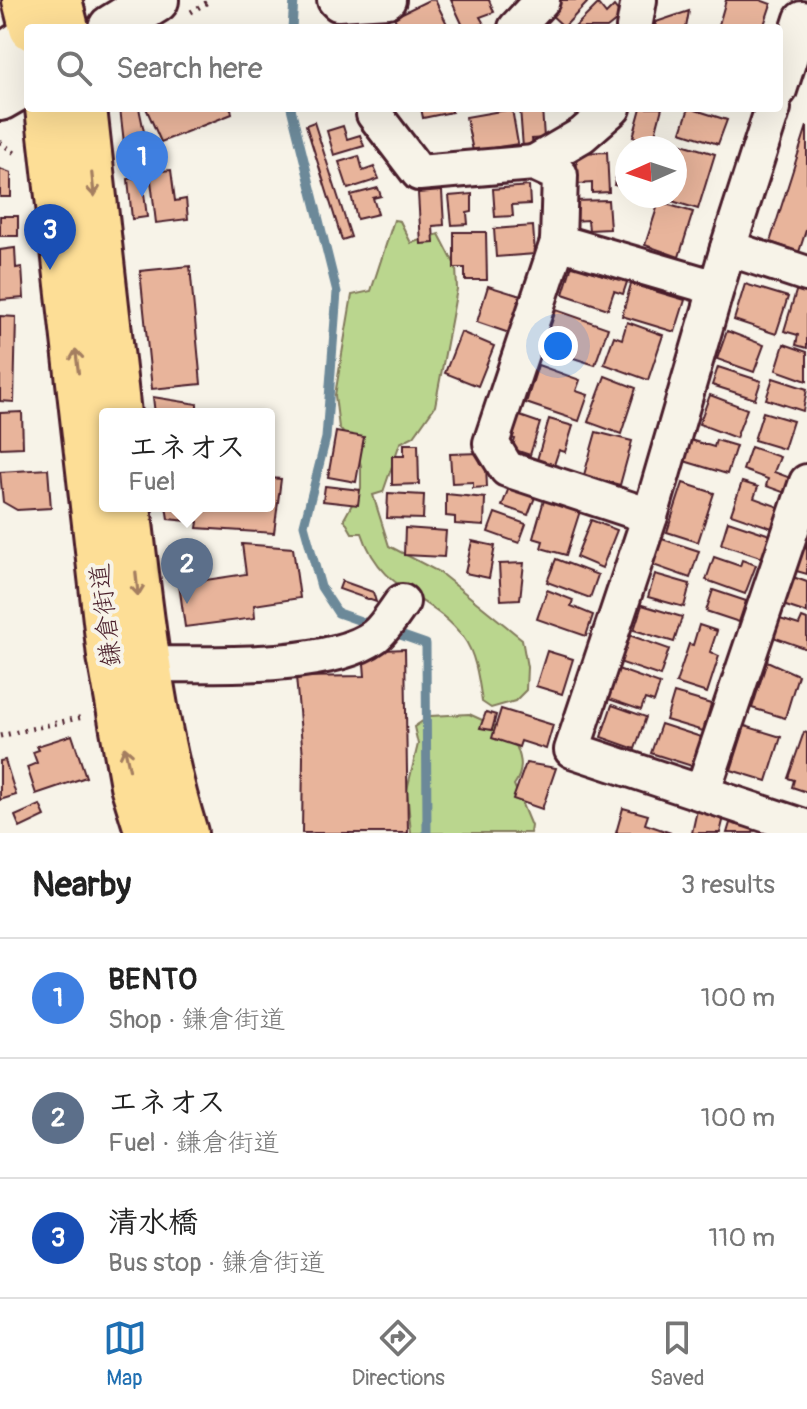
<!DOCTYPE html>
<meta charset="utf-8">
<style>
body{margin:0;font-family:Pangolin,"Klee One",sans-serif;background:#f2f2f2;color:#222}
.compass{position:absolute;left:615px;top:136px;width:72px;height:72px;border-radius:50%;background:#fff;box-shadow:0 8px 32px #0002;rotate:267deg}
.you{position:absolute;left:558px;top:346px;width:28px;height:28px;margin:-20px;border:6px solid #fff;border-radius:50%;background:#1a73e8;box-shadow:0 0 0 12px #1a73e833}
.badge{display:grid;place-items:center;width:52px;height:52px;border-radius:50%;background:#1f6fb2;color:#fff;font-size:26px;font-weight:700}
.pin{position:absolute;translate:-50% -66px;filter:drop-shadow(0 2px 4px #0008)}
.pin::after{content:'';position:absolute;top:42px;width:28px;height:24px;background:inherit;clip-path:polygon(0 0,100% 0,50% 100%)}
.popup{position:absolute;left:99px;top:408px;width:176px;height:104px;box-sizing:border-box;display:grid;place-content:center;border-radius:8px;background:#fff;filter:drop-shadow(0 2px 6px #0005);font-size:26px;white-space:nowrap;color:#767676}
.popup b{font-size:30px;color:#222}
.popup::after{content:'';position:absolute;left:50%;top:100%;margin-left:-16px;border:16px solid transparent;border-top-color:#fff}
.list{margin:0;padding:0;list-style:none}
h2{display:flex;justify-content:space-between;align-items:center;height:104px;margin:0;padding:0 32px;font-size:34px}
h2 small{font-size:26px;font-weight:400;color:#767676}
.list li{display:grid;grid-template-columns:52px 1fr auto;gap:24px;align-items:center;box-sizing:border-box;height:120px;padding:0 32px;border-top:2px solid #e0e0e0}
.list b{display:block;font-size:30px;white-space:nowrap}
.list p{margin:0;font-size:26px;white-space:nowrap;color:#767676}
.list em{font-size:26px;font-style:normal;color:#767676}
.icon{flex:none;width:44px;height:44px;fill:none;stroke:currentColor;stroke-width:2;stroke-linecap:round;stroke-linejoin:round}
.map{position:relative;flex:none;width:807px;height:833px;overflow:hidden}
.search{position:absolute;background:#fff;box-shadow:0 8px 32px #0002;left:24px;right:24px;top:24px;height:88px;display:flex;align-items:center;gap:20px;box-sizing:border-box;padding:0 28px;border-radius:8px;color:#767676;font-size:30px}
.sheet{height:464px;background:#fff}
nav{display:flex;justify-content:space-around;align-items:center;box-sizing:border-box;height:112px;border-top:2px solid #e0e0e0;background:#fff;font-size:22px;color:#767676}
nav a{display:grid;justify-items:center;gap:4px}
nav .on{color:#1f6fb2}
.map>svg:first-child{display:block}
.green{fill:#bad68e;stroke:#827a5c;stroke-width:2}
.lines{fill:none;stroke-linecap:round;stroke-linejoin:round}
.stream{stroke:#6c8999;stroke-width:9}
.building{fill:#e8b49b;stroke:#4a1f2b;stroke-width:2}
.street-casing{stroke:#4a1f2b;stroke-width:40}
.secondary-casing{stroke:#4a1f2b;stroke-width:50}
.primary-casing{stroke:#4a1f2b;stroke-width:50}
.path{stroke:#4a1f2b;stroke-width:5;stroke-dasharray:2 6;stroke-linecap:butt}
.street{stroke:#f7f3e8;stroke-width:34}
.secondary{stroke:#f7f3e8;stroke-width:44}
.primary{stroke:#fdde96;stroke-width:44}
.oneway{stroke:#a47e60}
.labels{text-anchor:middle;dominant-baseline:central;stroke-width:8;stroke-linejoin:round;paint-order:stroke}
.street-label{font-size:26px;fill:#4a1f2b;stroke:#f7f3e8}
</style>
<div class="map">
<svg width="807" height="833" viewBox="0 0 807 833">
<rect width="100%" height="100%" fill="#f7f3e8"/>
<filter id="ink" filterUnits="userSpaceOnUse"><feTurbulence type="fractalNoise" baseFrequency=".0125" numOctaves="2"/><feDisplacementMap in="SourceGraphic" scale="16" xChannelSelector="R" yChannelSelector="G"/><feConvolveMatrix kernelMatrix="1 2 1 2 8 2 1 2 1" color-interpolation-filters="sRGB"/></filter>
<g filter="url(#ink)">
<!-- green -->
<g class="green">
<path d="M394,220L400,221L411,243L439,234L456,267L457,289L447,343L435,406L414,436L400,443L383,492L373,495L389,546L439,572L522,639L527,667L526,690L515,701L491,708L482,702C479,681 476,654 463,637C432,595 381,593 362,533H352L344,519L361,488V466L356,447L339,428L335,395L352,295L371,291Z"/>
<path d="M469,714L511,733C519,752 527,767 514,785L531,826L530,833H411L407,790L418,744L414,727L430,716Z"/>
</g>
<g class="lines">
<!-- stream -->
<g class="stream">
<polyline points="292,28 294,0"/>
<polyline points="291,108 337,292 326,438 304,525 321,587 338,613 375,626"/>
<polyline points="389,631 426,644 427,833"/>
</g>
</g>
<!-- building -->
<g class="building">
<polygon points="429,0 435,0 449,28 399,28 394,17"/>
<polygon points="451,0 489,0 494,12 480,17 484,24 464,28"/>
<polygon points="559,0 584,0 587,3 564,27 548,12"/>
<polygon points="726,0 760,0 771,4 763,28 718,28"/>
<polygon points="598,4 606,14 614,6 622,16 607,28 574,28"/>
<polygon points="689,11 686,28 655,28 656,22"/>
<polygon points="120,108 139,108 146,141 155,140 158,165 127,169"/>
<polygon points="146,108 231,108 232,114 161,142"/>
<polygon points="421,108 451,108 452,112 423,118"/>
<polygon points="520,108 542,108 544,138 532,139 533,147 523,148"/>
<polygon points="641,108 662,108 653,142 633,137"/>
<polygon points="689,108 727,120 718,144 681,132"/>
<polygon points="512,109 518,144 473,151 466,117"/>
<polygon points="314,122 351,237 342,240 306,125"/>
<polygon points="343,126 347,139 360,135 364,146 334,155 327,131"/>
<polygon points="807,126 807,227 799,252 770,242"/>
<polygon points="679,143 715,154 698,209 672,201 681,173 675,171"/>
<polygon points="607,152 609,192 592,193 592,183 578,184 576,153"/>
<polygon points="359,156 363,171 374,167 379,179 348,189 339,162"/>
<polygon points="621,157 627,159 627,188 614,185"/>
<polygon points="0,169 11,173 11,197 0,197"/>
<polygon points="171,170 175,201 186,199 188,219 156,223 150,172"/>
<polygon points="142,177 147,217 132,219 128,179"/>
<polygon points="529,186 530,204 512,205 513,216 495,217 493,189"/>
<polygon points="378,188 381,196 373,198 378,214 357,219 351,195"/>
<polygon points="442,191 444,225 433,226 434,243 421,244 418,193"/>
<polygon points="472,194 472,212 467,213 468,224 452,225 449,196"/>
<polygon points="608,200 610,229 589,230 588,220 574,221 573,201"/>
<polygon points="659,202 693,212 679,257 645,245"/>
<rect x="0" y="216" width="18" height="20"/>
<polygon points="533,226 535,254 496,257 494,229"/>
<polygon points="454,232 486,232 487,280 465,280 465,268 454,268"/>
<polygon points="15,248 16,268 22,267 24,298 0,300 0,250"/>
<polygon points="572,265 616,279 619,269 630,273 623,294 614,291 608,309 563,294"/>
<polygon points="190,266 201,384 152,389 140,271"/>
<polygon points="631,284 685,300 675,332 622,316"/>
<polygon points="745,284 788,297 776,334 734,320"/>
<polygon points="488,286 524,297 512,334 477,322"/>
<polygon points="797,288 807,292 807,348 796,345 798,335 784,331"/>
<polygon points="556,310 608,328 595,365 543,348"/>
<polygon points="0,316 16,317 14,402 0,401"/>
<polygon points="627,322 663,335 648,380 604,364 614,336 622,339"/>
<polygon points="727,331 764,345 754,372 717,359"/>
<polygon points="461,332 494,346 478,386 445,373"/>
<polygon points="784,344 807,352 807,381 776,370"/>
<polygon points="538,365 580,380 576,391 588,395 579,421 526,403"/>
<polygon points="718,367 761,381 755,399 712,385"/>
<polygon points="605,376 636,388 621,434 588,422"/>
<polygon points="773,378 807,389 803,411 766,399"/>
<polygon points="710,395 747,409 736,438 699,424"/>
<polygon points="153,397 197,404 197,414 155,414"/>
<polygon points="22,412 23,447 0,448 0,413"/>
<polygon points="763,412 793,421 784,449 754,440"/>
<polygon points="517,415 540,423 530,455 512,449 515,439 510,438"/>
<polygon points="549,419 573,426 565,452 559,450 554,465 537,460"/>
<polygon points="336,432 364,437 356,482 328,477"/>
<polygon points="596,432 632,441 620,485 584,475"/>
<polygon points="690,440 714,447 716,440 736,446 727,474 684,461"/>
<polygon points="404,444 418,444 419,484 392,485 392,456 404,456"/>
<polygon points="751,447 780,457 774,472 796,480 791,495 766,486 768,479 743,470"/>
<polygon points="480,453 481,465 486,466 487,487 473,488 473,482 452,483 450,454"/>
<polygon points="48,469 51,508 17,510 3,502 0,472"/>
<polygon points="269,478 281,479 274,533 197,528 198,522 168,519 166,506 269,506"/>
<polygon points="511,482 537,492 528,515 502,506"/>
<polygon points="742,482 758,487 754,498 779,507 772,528 731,514"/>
<polygon points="683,483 714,493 698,542 667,532"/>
<polygon points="325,486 360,490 358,505 323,501"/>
<polygon points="388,493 424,495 423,519 387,518"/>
<polygon points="446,494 485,498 484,526 455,524 455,517 446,516"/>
<polygon points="544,500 580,511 566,555 541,548 543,541 533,538"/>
<polygon points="495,513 526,524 519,543 488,532"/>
<polygon points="591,520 617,530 602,568 576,557"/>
<polygon points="728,521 770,535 763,558 721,544"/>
<polygon points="807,527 807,574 793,570"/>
<polygon points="405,528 446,531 444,557 404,555"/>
<polygon points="662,539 699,551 690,578 653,565"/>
<polygon points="472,541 495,546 489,578 465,573"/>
<polygon points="242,544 293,548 300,598 254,605 255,618 185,627 179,584 246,574"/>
<polygon points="714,557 740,566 742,560 756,565 745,594 706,580"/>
<polygon points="556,559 598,575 590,598 547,582"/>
<polygon points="524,563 520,599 501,600 499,564"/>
<polygon points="655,574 690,584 684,607 648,597"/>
<polygon points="793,577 807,582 807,613 783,605"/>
<polygon points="342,581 373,592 376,602 339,589"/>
<polygon points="547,590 573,600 571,606 593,615 586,636 537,619"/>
<polygon points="713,590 746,601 739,622 706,611"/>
<polygon points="642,605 682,617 674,642 634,630"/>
<polygon points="802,618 807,620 807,649 773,637 780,619 799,625"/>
<polygon points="699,625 717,631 710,652 719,656 707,693 676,683 689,644 693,645"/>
<polygon points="626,634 669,649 660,676 616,661"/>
<polygon points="405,649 408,833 302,833 303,756 296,677 365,676 363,651"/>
<polygon points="547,651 573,659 562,694 536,686"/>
<polygon points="767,661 798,675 785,718 752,708"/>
<polygon points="615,668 660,684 654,702 645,699 641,710 606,698"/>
<polygon points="674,693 711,704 703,731 666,720"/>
<polygon points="612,705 646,717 635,749 601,737"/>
<polygon points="501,709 553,725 546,749 521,741 519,747 492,738"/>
<polygon points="486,712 496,715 492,730 480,728"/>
<polygon points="661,724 704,738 695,767 651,753"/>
<polygon points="745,726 781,737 767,781 731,770"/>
<polygon points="804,732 807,733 807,792 792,787 794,780 788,778"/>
<polygon points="72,735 86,777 36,794 27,767 37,763 33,752 39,750 37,746"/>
<polygon points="5,760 16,795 0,800 0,761"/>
<polygon points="526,763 556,768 542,809 513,799"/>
<polygon points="40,805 45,816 20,828 15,816"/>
<polygon points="623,808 648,815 645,824 671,833 616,833"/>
<polygon points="697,810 724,817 720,833 692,833"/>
<polygon points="730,823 754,829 753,833 727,833"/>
</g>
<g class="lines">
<!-- street casing -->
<g class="street-casing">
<g id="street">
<polyline points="335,0 338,3 388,0"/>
<polyline points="516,28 542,0"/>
<polyline points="634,28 639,0"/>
<polyline points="779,90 802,19 807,20"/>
<polyline points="374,108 374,114 419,173 534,163 560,175 558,242"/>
<polyline points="773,108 728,248 650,516 572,750 807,828"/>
<polyline points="534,163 582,135 613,108"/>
<polyline points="728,248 807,274"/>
<polyline points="650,516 507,469 491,443 558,242 716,288"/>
<path d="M146,664C203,664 330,670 375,636C385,628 394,613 402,602"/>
<polyline points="702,793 807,482"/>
</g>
</g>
<!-- secondary casing -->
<g class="secondary-casing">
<g id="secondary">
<polyline points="111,28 156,0"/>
<polyline points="0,58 28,39"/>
<polyline points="0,98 28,82"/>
</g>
</g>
<!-- primary casing -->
<g class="primary-casing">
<g id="primary">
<polyline points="25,0 32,28"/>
<polyline points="59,0 66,28"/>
<polyline points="48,108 110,656 133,785 148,833"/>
<polyline points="84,108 118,414"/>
<path d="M128,506C141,617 152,726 185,833"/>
</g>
</g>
<!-- path -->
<g class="path">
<polyline points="191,12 211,0"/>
<polyline points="0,142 15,153"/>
<polyline points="0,736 83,717"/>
</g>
<!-- street -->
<use href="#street" class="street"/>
<!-- secondary -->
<use href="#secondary" class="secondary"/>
<!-- primary -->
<use href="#primary" class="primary"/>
</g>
<!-- one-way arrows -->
<defs><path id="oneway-shaft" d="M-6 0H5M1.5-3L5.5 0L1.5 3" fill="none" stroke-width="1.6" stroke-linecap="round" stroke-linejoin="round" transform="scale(2)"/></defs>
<g class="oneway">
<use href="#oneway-shaft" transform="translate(93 185) rotate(84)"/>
<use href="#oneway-shaft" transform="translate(77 361) rotate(-97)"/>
<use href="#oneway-shaft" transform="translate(137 584) rotate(84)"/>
<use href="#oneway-shaft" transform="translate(127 758) rotate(-102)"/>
</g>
</g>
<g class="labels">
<!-- street labels -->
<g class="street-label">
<text transform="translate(106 615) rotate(-97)">鎌倉街道</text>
</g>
</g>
</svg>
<svg class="compass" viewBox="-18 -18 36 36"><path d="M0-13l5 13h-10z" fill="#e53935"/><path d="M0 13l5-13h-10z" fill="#767676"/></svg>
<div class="you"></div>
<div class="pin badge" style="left:142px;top:197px;background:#3f7fe0">1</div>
<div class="pin badge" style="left:187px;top:604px;background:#5c6f8a">2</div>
<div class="popup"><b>エネオス</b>Fuel</div>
<div class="pin badge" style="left:50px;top:270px;background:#1a4fb4">3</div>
<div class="search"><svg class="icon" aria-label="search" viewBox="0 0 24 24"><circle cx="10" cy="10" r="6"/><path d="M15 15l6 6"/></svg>Search here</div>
</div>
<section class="sheet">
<h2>Nearby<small>3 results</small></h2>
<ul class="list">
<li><span class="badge" style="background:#3f7fe0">1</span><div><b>BENTO</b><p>Shop · 鎌倉街道</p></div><em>100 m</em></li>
<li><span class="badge" style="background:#5c6f8a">2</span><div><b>エネオス</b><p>Fuel · 鎌倉街道</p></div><em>100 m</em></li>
<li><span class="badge" style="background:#1a4fb4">3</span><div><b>清水橋</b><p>Bus stop · 鎌倉街道</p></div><em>110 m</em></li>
</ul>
</section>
<nav>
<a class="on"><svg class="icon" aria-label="map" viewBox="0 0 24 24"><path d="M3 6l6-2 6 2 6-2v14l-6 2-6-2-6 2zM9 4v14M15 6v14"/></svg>Map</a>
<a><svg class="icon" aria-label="directions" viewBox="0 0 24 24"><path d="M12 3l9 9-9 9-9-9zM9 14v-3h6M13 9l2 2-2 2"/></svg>Directions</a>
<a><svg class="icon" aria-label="saved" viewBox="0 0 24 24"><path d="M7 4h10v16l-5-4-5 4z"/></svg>Saved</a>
</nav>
